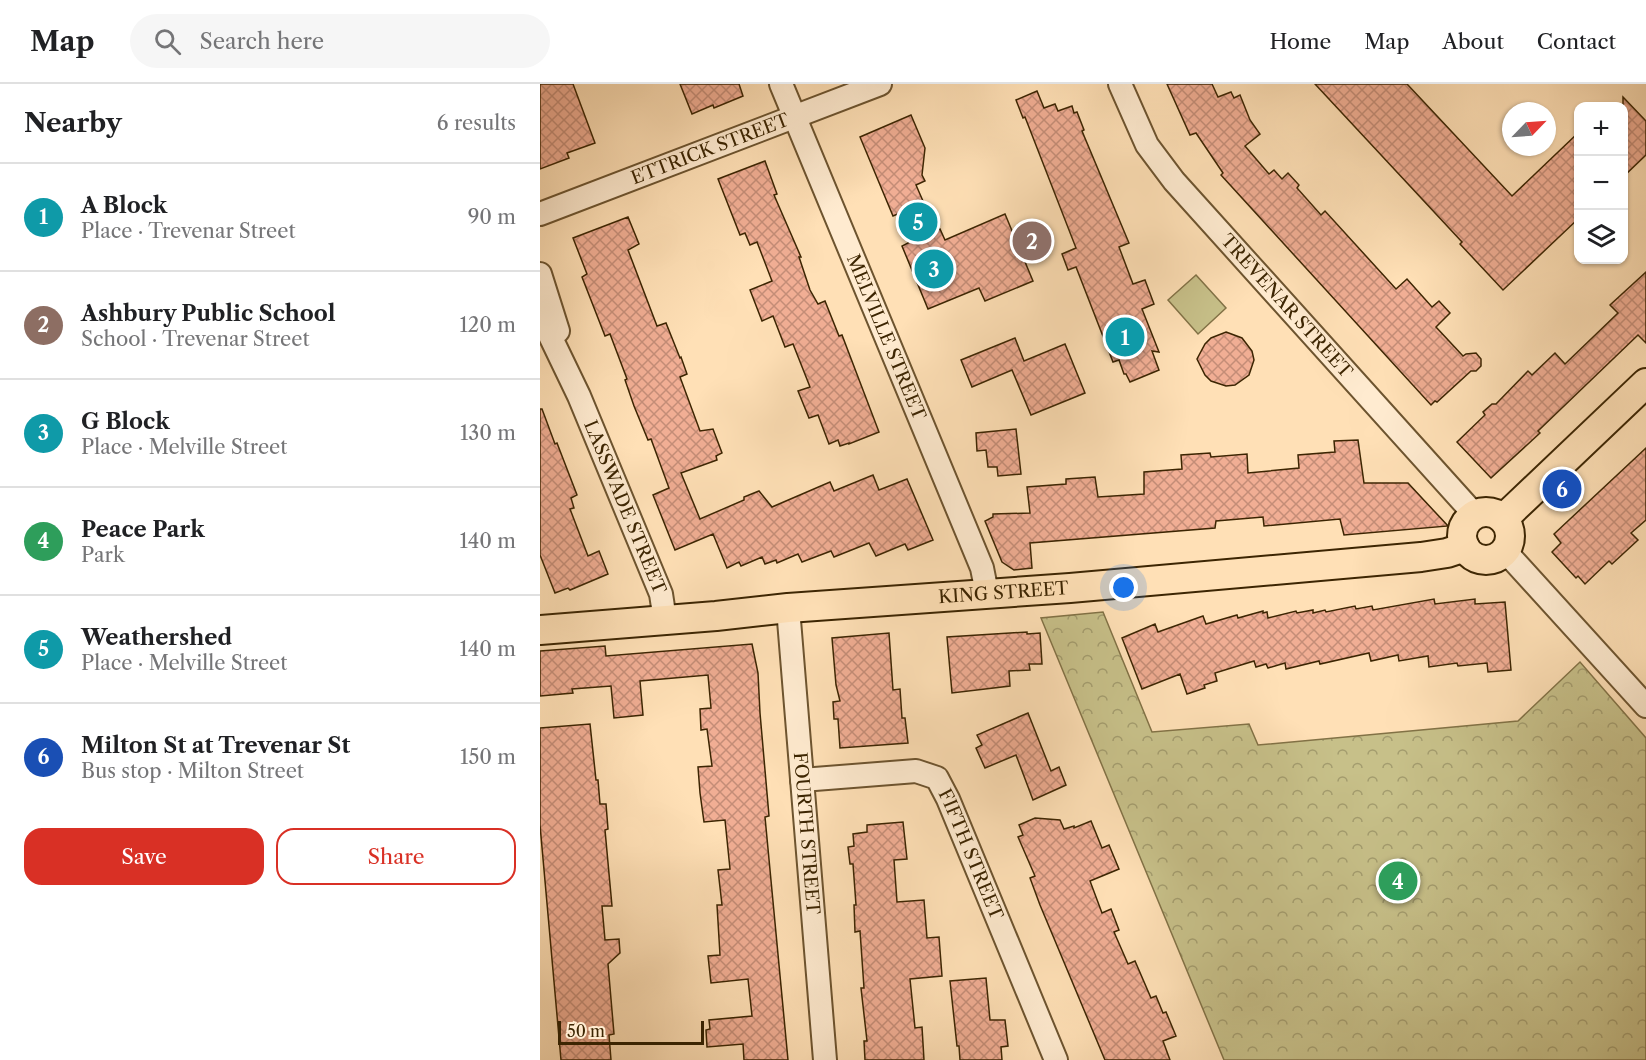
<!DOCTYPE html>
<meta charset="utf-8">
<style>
body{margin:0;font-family:"Libre Caslon Text",serif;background:#f6f6f6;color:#202124}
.controls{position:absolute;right:18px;top:18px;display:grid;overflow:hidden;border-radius:12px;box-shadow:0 2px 4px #0004}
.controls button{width:54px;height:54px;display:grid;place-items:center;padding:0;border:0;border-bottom:2px solid #e0e0e0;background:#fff;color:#202124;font:30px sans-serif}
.compass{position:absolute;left:962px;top:18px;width:54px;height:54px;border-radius:50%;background:#fff;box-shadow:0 2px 4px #0004;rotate:65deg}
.scale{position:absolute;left:18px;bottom:15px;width:146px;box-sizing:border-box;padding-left:6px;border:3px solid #3c2502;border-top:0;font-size:16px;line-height:21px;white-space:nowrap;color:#3c2502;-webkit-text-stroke:4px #ffebd0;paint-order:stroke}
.you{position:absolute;left:584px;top:504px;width:21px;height:21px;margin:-15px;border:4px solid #fff;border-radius:50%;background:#1a73e8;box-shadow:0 0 0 9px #1a73e833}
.badge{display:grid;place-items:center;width:39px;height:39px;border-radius:50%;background:#d93025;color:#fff;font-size:20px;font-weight:700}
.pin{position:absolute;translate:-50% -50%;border:3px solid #fff;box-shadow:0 2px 6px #0006}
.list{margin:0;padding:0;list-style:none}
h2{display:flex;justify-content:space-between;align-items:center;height:78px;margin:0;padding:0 24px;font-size:26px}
h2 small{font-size:20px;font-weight:400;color:#757577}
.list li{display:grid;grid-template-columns:39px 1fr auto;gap:18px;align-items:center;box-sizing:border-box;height:108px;padding:0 24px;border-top:2px solid #e0e0e0}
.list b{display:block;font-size:22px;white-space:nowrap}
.list p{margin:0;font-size:20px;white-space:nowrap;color:#757577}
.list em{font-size:20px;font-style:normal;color:#757577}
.actions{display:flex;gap:12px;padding:18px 24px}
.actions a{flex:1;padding:14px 0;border:2px solid #d93025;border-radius:18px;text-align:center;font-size:21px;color:#d93025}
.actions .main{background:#d93025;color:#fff}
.icon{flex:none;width:33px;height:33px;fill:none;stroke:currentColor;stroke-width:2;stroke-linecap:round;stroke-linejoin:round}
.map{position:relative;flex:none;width:1106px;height:976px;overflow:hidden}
header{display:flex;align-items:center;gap:36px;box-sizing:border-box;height:84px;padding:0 30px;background:#fff;border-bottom:2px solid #e0e0e0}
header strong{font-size:28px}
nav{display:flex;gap:33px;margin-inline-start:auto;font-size:21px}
.search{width:420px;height:54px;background:#f6f6f6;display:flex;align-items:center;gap:15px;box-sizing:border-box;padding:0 21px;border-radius:33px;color:#757577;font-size:22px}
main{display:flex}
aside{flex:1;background:#fff}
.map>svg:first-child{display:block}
.park{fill:url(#park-crowns);stroke:#827246;stroke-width:1.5}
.garden{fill:#c7c089;stroke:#827246;stroke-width:1.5}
.building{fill:url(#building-cross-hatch);stroke:#3c2502;stroke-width:1.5}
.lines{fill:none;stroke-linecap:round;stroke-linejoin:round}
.minor-casing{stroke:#6d542f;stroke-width:26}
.major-casing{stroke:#3c2502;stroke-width:32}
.minor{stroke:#ffebd0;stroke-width:22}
.major{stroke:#ffe0b6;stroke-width:28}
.labels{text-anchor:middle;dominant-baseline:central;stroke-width:4.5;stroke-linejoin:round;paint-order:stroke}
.street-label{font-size:18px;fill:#3c2502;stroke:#ffebd0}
</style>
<header>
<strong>Map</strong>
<div class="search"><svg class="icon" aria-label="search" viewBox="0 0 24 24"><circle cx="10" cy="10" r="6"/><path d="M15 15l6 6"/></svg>Search here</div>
<nav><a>Home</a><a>Map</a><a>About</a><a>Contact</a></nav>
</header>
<main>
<aside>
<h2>Nearby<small>6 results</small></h2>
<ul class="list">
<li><span class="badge" style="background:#0f9aa8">1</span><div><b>A Block</b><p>Place · Trevenar Street</p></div><em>90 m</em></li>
<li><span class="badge" style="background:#8d6e63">2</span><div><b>Ashbury Public School</b><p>School · Trevenar Street</p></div><em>120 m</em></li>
<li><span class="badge" style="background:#0f9aa8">3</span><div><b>G Block</b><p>Place · Melville Street</p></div><em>130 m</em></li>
<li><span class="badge" style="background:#2e9e5b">4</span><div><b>Peace Park</b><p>Park</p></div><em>140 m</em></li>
<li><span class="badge" style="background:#0f9aa8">5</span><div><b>Weathershed</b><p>Place · Melville Street</p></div><em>140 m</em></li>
<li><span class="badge" style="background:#1a4fb4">6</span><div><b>Milton St at Trevenar St</b><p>Bus stop · Milton Street</p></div><em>150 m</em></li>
</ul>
<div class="actions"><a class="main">Save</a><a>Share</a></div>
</aside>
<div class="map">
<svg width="1106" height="976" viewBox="0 0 1106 976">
<defs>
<pattern id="park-crowns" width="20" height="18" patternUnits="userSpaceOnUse" patternTransform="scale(1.5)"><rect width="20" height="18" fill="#c7c089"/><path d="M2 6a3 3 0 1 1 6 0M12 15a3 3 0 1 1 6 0" fill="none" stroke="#a39c6e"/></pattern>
<pattern id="building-cross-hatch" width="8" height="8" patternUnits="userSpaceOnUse" patternTransform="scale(1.5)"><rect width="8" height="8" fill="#f1ae94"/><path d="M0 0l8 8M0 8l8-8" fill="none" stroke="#c48d77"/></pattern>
</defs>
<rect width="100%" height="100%" fill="#ffe0b6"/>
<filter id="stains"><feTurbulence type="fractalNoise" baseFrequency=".00333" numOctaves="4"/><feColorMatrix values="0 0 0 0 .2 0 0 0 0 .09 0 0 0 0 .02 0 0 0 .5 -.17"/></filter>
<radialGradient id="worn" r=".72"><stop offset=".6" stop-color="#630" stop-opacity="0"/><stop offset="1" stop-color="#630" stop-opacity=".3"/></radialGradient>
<!-- park -->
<polygon class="park" points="563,528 612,648 709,640 718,661 978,637 1040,578 1106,654 1106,976 684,976 501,534"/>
<!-- garden -->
<polygon class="garden" points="656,191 686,224 658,250 628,216"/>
<!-- building -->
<g class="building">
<polygon points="0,0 33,0 55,59 27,69 29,74 0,85"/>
<polygon points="140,0 199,0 203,12 174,24 173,21 152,30"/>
<polygon points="627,0 672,0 678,13 691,8 694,14 700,11 710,36 720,50 705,62 729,90 734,86 742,95 748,89 759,101 757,104 781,131 785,127 856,205 867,195 892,223 899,217 910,229 896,243 923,272 926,270 936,269 941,275 941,282 936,287 931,287 897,318 895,317 891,321 681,91 683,89 656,49 650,51"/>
<polygon points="775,0 867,0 972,112 1038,49 1038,135 963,206 920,160 922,158"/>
<polygon points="497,7 504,24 515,20 518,27 532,22 534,29 537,28 544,46 542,47 589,159 579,163 593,200 605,196 614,220 602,225 619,268 612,267 619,286 590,298 586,290 584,290 579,276 573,278 536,183 528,186 522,170 536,164 485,33 483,34 476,16"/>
<polygon points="1083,13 1106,37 1106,71 1083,93"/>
<polygon points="371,31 385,64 382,91 385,97 376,101 396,147 400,145 405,156 465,130 493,197 445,217 439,204 388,225 362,162 372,157 360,129 353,132 320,53"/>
<polygon points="225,77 237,110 234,111 261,173 259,173 270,206 278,220 285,217 299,252 302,251 339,348 309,360 309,359 300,362 298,356 289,360 278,331 269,334 258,307 270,303 253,260 245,263 233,232 222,237 210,206 232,197 217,158 210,161 205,149 200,151 178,95"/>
<polygon points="88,133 99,160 88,166 117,242 126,239 140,274 141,273 147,290 140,293 160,347 173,345 182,369 176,372 177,376 141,389 160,435 204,416 204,413 219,407 232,423 290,398 294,407 333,391 339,406 367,395 393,456 368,466 365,460 336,472 329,459 294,473 291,467 262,478 258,470 237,479 236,476 225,480 222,473 201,482 199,478 187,484 173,450 135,466 113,411 129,404 111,355 108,356 94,322 85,296 87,295 70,250 65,252 42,193 47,190 33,154"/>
<polygon points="1106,188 1106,259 1098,251 998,347 1000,349 951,394 917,358 945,331 943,328 952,320 956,320 988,287 992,291 1015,269 1025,280 1078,229 1070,221"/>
<polygon points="686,248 702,254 712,267 714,276 709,291 695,301 686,302 671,297 665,291 657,275 665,260 671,254"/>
<polygon points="475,254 484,277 525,260 545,309 491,331 472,286 432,303 421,276"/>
<polygon points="0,325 2,325 15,360 17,359 37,411 31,414 34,424 30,425 48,472 59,467 68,490 30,506 28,504 15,509 0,471"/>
<polygon points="476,345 481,390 458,392 457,383 448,383 446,366 437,367 436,349"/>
<polygon points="818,356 824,399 868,399 908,442 804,451 800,435 724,442 723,433 676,437 675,444 490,459 492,484 474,486 462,478 445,437 453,433 453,430 490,429 487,403 526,400 526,395 555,393 558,413 604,410 604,388 642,385 641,371 670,369 671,373 707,370 708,389 759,384 758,371 795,368 794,357"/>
<polygon points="1106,364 1106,436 1091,449 1098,456 1072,480 1069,477 1045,500 1038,492 1036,494 1012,468 1021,459 1014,450"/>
<polygon points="894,515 895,520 935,515 935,520 965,518 971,586 948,588 947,579 918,582 917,579 889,583 888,572 859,577 858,571 831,577 829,569 780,580 779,577 746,585 745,579 728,584 726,580 716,583 714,577 675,589 677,597 664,601 665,604 647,610 640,590 602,605 582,554 615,540 618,548 663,532 666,540 697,531 698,534 723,527 723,529 727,528 728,534 756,527 757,529 773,526 773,529 785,526 786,528 815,522 816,525 832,522 833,526"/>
<polygon points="487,548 487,550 500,549 502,580 489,580 490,586 469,587 470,602 412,609 407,553"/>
<polygon points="349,549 353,606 360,605 362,634 365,634 368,659 300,664 298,635 294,635 293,618 300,617 296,601 292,554"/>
<polygon points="212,560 218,589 220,629 229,732 225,733 248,976 204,976 203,960 167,963 166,946 170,945 169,936 212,932 208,895 171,899 168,872 180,871 177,821 182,821 178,786 190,785 185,736 164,738 160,709 158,683 172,682 167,645 161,646 160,625 171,624 168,591 100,597 103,631 74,634 71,602 32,605 33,609 0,612 0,567 65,562 66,572"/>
<polygon points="488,629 511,687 519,683 526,701 493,716 476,671 445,684 436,664 442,661 437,651"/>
<polygon points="50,640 56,696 58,696 60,720 66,720 68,745 65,746 72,822 62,822 65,856 79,855 80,869 68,880 74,950 69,951 71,976 21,976 0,741 0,644"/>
<polygon points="495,734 520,736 524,745 534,742 534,744 551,737 562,764 569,761 579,785 550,797 562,829 571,825 579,846 574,848 588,880 595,877 611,914 616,912 623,929 626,928 636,952 623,957 630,976 565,976 500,821 490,794 495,792 478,753 483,751 479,741"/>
<polygon points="363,738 367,775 354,776 357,818 384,816 387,854 399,853 402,892 370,895 375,944 382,943 384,976 325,976 324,957 327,957 321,904 324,904 320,847 315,848 314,821 316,821 313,780 310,780 308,763 314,762 313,750 327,748 327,741"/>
<polygon points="446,894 450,936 465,936 468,962 461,963 462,976 420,976 419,962 417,962 410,897"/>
</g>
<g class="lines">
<!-- minor casing -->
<g class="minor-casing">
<g id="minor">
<path id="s1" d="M241,0L442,484L447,509"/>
<path id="s2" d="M580,0L607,61L634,97L935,431"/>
<path id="s3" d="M0,130L340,0"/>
<polyline points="0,190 18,247"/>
<path id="s4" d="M0,231L39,312L121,510L125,536"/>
<polyline points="965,467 1106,622"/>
<path id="s5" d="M248,524L285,976"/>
<path id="s6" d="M262,696L376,687L397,694L408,715L516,976"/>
</g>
</g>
<!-- major casing -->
<g class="major-casing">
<g id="major">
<circle cx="946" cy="452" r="24"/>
<polyline points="963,435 1106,299"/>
<path id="s7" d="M0,546L176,532L248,524L530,504L881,473L907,469L925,463"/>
</g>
</g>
<!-- minor -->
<use href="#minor" class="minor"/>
<!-- major -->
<use href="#major" class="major"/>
</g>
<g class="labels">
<!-- street labels -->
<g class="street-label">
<text stroke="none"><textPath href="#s3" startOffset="182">ETTRICK STREET</textPath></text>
<text stroke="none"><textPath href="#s2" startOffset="280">TREVENAR STREET</textPath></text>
<text stroke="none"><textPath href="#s1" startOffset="274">MELVILLE STREET</textPath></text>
<text stroke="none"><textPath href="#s4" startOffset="210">LASSWADE STREET</textPath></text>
<text stroke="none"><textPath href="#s7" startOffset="465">KING STREET</textPath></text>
<text stroke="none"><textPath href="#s5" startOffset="226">FOURTH STREET</textPath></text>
<text stroke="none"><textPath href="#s6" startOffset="220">FIFTH STREET</textPath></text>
</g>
</g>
<rect width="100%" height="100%" filter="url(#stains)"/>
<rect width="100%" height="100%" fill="url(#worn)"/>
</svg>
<div class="controls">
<button>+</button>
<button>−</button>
<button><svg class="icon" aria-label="layers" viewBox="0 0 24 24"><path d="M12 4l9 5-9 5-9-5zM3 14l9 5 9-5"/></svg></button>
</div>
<svg class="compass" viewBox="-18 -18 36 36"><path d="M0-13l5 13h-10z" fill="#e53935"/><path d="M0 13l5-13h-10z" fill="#757577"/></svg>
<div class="scale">50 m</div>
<div class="you"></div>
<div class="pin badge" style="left:585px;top:253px;background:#0f9aa8">1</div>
<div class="pin badge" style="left:492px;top:157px;background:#8d6e63">2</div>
<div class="pin badge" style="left:394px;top:185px;background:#0f9aa8">3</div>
<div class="pin badge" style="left:858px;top:797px;background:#2e9e5b">4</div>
<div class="pin badge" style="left:378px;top:138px;background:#0f9aa8">5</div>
<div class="pin badge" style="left:1022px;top:405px;background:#1a4fb4">6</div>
</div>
</main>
